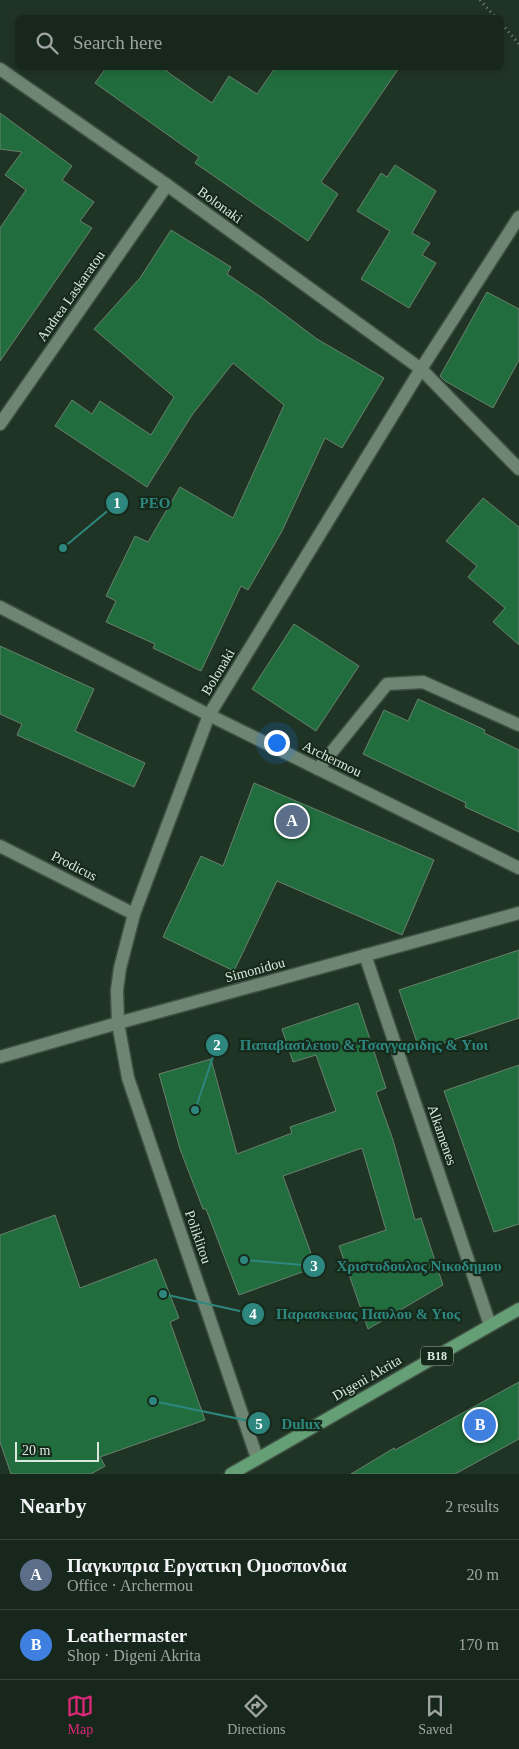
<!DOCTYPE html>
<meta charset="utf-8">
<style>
body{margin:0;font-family:Georgia,serif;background:#212f25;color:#f1f3f6}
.scale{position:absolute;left:15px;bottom:12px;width:84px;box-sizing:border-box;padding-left:5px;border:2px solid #dbe8de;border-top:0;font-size:14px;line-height:18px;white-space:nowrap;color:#dbe8de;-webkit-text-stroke:4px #162a1b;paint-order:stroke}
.you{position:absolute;left:276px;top:742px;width:18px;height:18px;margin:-12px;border:4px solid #fff;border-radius:50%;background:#1a73e8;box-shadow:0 0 0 8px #1a73e833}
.badge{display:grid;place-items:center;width:32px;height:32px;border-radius:50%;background:#db2777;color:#fff;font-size:16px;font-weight:700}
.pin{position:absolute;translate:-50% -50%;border:2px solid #fff;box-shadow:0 1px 5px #0006}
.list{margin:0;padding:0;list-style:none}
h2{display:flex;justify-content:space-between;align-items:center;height:65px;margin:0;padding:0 20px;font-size:21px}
h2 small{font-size:16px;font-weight:400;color:#9fa5a3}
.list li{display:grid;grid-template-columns:32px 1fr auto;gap:15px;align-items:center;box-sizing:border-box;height:70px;padding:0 20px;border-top:1px solid #36443b}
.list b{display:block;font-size:19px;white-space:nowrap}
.list p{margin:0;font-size:16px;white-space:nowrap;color:#9fa5a3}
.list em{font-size:16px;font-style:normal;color:#9fa5a3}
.icon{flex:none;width:28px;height:28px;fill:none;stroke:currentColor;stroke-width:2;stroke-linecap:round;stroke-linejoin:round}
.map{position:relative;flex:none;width:519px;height:1474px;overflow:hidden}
.search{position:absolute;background:#18271c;box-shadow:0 2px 12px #0003;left:15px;right:15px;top:15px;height:55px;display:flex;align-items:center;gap:12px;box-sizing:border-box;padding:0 18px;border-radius:8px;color:#9fa5a3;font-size:19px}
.sheet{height:205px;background:#18271c}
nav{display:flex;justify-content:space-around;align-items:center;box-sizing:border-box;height:70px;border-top:1px solid #36443b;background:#18271c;font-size:14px;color:#9fa5a3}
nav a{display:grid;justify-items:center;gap:2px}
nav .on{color:#db2777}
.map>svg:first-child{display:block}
.building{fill:#226d3d;stroke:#69806e}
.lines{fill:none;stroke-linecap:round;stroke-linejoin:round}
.minor-casing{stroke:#3f5044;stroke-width:15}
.major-casing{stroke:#3f5044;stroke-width:15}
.path{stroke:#7a8b7e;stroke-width:3;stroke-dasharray:1 4;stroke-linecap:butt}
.minor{stroke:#6e8573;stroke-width:12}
.major{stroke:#649f75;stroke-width:12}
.labels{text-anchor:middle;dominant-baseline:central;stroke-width:4.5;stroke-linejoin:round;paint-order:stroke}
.shield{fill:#162a1b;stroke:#a0afa4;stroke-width:1}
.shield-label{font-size:12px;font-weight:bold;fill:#dbe8de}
.street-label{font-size:14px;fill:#dbe8de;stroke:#162a1b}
.leader{fill:none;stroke:#2e877f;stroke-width:2}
.callout-dot{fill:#2e877f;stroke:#162a1b;stroke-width:2}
.mark-label{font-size:15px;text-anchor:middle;font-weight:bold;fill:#fff}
.callout-label{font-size:15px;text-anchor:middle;font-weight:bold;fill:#2e877f;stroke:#162a1b;stroke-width:4.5;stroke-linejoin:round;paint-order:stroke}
</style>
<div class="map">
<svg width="519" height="1474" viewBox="0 0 519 1474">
<rect width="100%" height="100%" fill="#203425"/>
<!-- building -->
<g class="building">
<polygon points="106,68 164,68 169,73 212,103 229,76 257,94 275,68 399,68 321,182 338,194 308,241 195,163 199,157 95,83"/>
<polygon points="0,113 72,166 62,180 94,202 80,221 92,228 0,361 0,228 26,190 5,175 22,152 0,149"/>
<polygon points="395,165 436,191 412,233 430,243 422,255 436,263 409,308 361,279 390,231 357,211 381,173 387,177"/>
<polygon points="171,230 231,267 227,274 261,297 317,339 384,378 342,448 325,438 282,531 248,590 241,586 201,671 153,648 155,644 106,622 116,601 106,596 135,536 148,542 180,487 233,518 284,405 233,363 192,415 147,487 55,426 72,400 92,414 100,401 151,435 174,397 94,329 140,278"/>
<polygon points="487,292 519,309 519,360 493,408 445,381 440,376"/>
<polygon points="483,498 519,527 519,645 493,622 505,608 468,577 477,566 446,541"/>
<polygon points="294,624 359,666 316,731 252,689"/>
<polygon points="0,646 94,689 75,731 145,763 134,787 17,735 22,724 0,714"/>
<polygon points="418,699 485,730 484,733 519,750 519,832 465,807 466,803 363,754 384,710 408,721"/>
<polygon points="254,783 434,860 402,935 277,881 234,971 163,937 201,856 223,866"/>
<polygon points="519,950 519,1018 420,1051 399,990"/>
<polygon points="358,1003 386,1088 376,1092 393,1140 415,1220 421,1218 443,1285 368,1329 339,1246 386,1230 362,1148 283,1176 316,1267 239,1295 206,1209 203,1209 180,1149 159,1074 211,1059 237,1154 292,1133 290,1127 336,1111 316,1055 293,1062 282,1029"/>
<polygon points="519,1065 519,1224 494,1232 444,1091"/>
<polygon points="55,1215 80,1288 156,1259 179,1318 170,1322 205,1420 100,1457 105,1466 91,1474 11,1474 0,1442 0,1235"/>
<polygon points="519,1382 519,1439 455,1474 351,1474 394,1448 395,1450"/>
</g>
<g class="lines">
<!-- minor casing -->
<g class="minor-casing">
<g id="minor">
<polyline points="0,69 167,185 421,369 519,469"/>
<polyline points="0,424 167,185"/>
<polyline points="0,607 209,715 519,868"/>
<polyline points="318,769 387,684 423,682 519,725"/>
<polyline points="0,846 134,914"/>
<polyline points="365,955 490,1325"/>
<polyline points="0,1057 118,1023 519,913"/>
<polyline points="257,1458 128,1078 118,1023 117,990 120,968 134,914 209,715 421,369 519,217"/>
</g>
</g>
<!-- major casing -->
<g class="major-casing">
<polyline id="major" points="231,1474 519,1309"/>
</g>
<!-- path -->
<g class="path">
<polyline points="480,0 496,18"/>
<polyline points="502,24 519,44"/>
</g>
<!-- minor -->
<use href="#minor" class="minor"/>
<!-- major -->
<use href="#major" class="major"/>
</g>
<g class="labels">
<!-- shield labels -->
<rect class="shield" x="421" y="1346.5" width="32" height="19" rx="4"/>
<g class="shield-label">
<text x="437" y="1356">B18</text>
</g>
<!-- street labels -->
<g class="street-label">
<text transform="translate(220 205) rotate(36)">Bolonaki</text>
<text transform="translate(71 296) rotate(-55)">Andrea Laskaratou</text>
<text transform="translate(218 672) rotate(-59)">Bolonaki</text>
<text transform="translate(332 759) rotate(26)">Archermou</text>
<text transform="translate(74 866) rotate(27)">Prodicus</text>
<text transform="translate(255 970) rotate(-15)">Simonidou</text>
<text transform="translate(442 1135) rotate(71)">Alkamenes</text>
<text transform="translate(198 1237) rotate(71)">Poliklitou</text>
<text transform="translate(367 1378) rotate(-30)">Digeni Akrita</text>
</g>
</g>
<!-- callouts -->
<path class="leader" d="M63 548L117 503M195 1110L217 1045M244 1260L314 1266M163 1294L253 1314M153 1401L259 1423"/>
<g class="callout-dot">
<circle cx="63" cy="548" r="5"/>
<circle cx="195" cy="1110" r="5"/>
<circle cx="244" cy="1260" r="5"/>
<circle cx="163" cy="1294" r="5"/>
<circle cx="153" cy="1401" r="5"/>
<circle cx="117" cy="503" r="12"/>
<circle cx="217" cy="1045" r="12"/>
<circle cx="314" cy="1266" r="12"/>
<circle cx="253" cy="1314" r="12"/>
<circle cx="259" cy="1423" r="12"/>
</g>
<g class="mark-label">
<text x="117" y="508">1</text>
<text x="217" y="1050">2</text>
<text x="314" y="1271">3</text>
<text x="253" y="1319">4</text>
<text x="259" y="1429">5</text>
</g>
<g class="callout-label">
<text x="155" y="508">PEO</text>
<text x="364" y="1050">Παπαβασιλειου &amp; Τσαγγαριδης &amp; Υιοι</text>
<text x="419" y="1271">Χριστοδουλος Νικοδημου</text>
<text x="368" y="1319">Παρασκευας Παυλου &amp; Υιος</text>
<text x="301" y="1429">Dulux</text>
</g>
</svg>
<div class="scale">20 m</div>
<div class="you"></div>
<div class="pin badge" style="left:292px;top:821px;background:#5c6f8a">A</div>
<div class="pin badge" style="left:480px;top:1425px;background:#3f7fe0">B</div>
<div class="search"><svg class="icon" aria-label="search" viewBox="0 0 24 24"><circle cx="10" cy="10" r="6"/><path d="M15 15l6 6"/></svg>Search here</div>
</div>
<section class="sheet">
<h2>Nearby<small>2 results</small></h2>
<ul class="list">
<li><span class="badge" style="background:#5c6f8a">A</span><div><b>Παγκυπρια Εργατικη Ομοσπονδια</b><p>Office · Archermou</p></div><em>20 m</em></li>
<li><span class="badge" style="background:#3f7fe0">B</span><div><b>Leathermaster</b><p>Shop · Digeni Akrita</p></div><em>170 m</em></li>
</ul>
</section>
<nav>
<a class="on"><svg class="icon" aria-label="map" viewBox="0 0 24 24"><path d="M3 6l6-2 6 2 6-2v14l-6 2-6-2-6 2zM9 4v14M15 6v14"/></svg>Map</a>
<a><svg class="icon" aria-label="directions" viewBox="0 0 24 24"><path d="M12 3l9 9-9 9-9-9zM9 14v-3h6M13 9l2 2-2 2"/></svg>Directions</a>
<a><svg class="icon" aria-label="saved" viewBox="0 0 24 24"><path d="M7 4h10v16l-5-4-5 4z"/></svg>Saved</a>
</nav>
